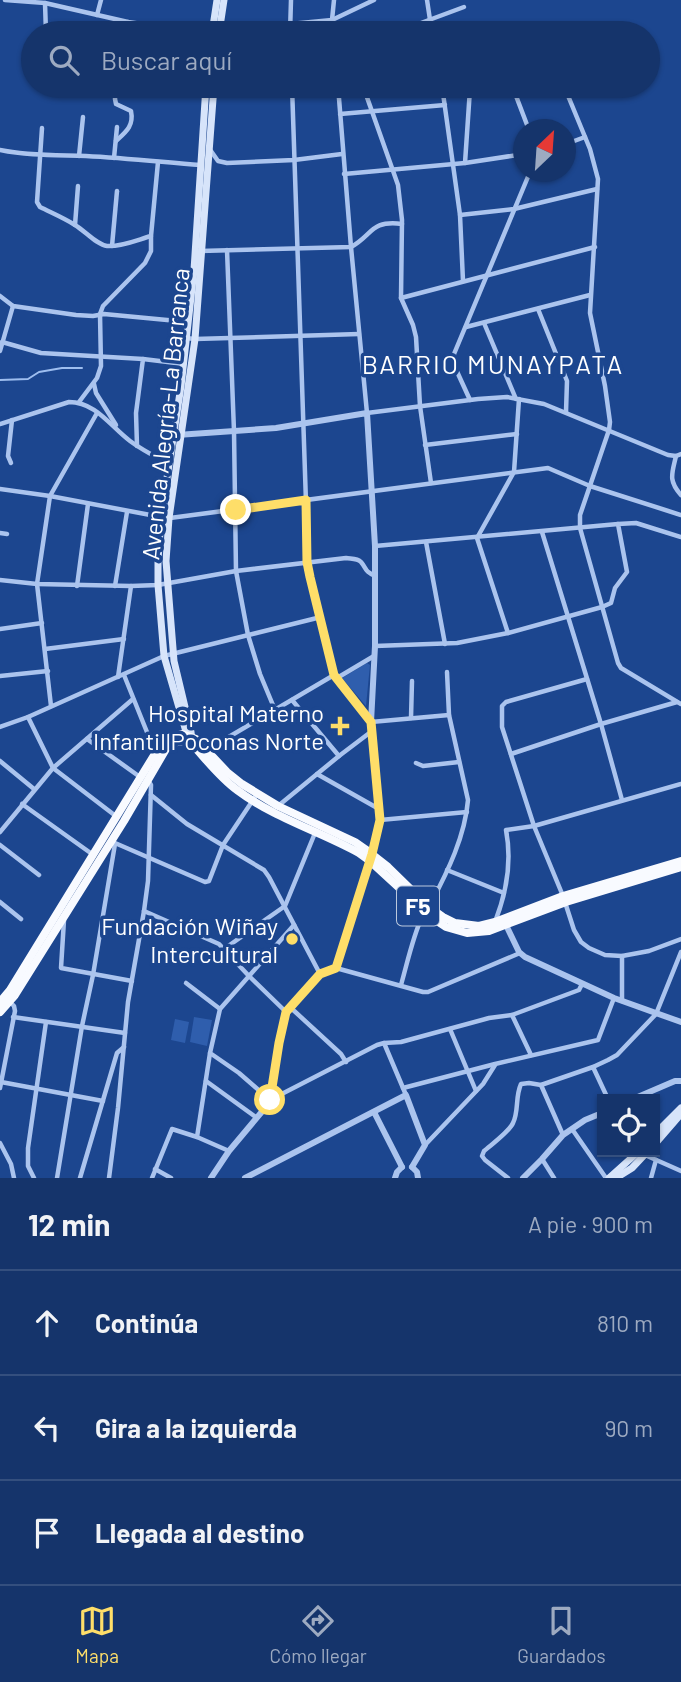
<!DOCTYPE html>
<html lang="es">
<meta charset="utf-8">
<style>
body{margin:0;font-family:Barlow,sans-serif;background:#1e3c71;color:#f1f3f6}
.controls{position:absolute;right:21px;bottom:21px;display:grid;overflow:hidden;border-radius:0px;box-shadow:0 2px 5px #0004}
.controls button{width:63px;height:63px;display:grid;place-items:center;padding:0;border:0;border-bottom:2px solid #344f7e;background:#15346b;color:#f1f3f6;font:35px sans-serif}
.compass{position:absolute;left:513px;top:119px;width:63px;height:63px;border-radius:50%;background:#15346b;box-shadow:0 2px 5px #0004;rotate:25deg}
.stop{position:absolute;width:21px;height:21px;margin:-16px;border:5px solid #fede69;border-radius:50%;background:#fff}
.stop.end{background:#fede69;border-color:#fff;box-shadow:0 2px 7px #0008}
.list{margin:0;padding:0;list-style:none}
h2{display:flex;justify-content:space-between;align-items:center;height:91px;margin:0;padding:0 28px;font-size:30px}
h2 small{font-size:23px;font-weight:400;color:#9daac1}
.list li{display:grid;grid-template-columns:46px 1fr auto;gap:21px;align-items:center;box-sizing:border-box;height:105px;padding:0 28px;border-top:2px solid #344f7e}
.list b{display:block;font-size:26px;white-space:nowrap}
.list em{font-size:23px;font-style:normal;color:#9daac1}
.icon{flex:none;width:38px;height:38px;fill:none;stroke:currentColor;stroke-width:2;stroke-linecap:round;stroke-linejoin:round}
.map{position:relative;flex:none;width:681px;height:1178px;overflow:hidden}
.search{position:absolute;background:#15346b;box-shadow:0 2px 5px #0004;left:21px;right:21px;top:21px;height:77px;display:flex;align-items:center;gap:18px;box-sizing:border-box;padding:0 24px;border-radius:38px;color:#9daac1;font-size:26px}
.sheet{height:406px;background:#15346b}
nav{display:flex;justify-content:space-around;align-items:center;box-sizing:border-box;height:98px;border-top:2px solid #344f7e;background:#15346b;font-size:19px;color:#9daac1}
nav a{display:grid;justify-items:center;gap:4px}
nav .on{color:#fede69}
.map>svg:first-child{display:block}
.green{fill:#2f5ead}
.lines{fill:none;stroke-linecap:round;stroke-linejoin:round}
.stream{stroke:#9ebeef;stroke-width:2}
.minor{stroke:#abc4ee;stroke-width:4.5}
.tertiary{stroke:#abc4ee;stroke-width:6}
.secondary{stroke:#d7e4fa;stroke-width:7}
.trunk{stroke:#f8faff;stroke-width:8}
.route{stroke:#fede69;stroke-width:9}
.poi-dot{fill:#fede69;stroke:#1c468f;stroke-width:2.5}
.labels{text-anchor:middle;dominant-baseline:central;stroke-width:7;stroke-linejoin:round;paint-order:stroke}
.shield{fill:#1c468f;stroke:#bbc8dd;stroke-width:2}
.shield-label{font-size:23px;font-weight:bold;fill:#fff}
.street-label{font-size:24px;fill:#fff;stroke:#1c468f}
.poi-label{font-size:24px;fill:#fff;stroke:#1c468f;text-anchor:end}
.neighbourhood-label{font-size:26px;letter-spacing:2px;fill:#fff;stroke:#1c468f}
</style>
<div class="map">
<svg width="681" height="1178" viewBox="0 0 681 1178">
<rect width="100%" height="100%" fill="#1c468f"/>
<!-- green -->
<g class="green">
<polygon points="367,663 370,665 366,706 342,678"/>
<polygon points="194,1017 212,1020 207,1046 190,1042"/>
<polygon points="175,1019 189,1022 185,1043 171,1040"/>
</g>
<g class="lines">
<!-- stream -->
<polyline class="stream" points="0,380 28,379 39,372 62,368 82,368"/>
<!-- minor -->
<g class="minor">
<polyline points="5,0 45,3 128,22 197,32 212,29 220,26 290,24 332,20 374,0"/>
<polyline points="427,0 432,33"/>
<polyline points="45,3 46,33"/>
<polyline points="97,15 101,0"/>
<polyline points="125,33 128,22"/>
<polyline points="290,33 291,0"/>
<polyline points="334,33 332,20 334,0"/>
<polyline points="394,33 464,7"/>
<polyline points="292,86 308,562 310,577 334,675 371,722 449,715"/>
<polyline points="338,86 351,247 367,413 478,399 507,397 544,404 668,455 676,456 681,454"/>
<polyline points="363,86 398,185 402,220 401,298 413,325 416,337 420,406 431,483"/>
<polyline points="442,86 460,215 463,281"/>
<polyline points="518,86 513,88 529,130"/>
<polyline points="564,86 590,149 598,179 590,313 605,386 610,422 609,430 580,515 580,528 618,663 621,668 681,704"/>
<polyline points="213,92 292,89 311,86"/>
<polyline points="340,114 445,105"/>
<path d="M42,128L37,202L40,207C52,213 64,218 75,225C85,231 97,245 107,246C121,247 137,240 151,236L158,162"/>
<path d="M116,141C126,132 134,126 131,111L116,104L115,99L116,86"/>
<polyline points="566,144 585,137"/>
<path d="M0,150C28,156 58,155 86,156C124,158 162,162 200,165"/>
<polyline points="211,151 218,161 227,163 294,160 342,154"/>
<polyline points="79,156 83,117"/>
<polyline points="114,158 117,127"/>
<polyline points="465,163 470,89 472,86"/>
<polyline points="344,174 465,163 524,154"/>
<polyline points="460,215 514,209 597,189"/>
<polyline points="75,225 78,186"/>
<polyline points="112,246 117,191"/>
<polyline points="227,250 234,431 236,571 248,635 260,674 275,710"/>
<path d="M200,251L351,247C373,235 370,220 402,224"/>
<polyline points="0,296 13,306 76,315 93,316 104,314 188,322"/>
<polyline points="401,298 595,247"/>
<polyline points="538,309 567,381 566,412"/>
<polyline points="484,323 516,399"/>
<polyline points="466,327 590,295"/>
<polyline points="186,338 195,339 359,334"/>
<polyline points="2,342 41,353 143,359 136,413 137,446"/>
<polyline points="0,351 13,306"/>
<polyline points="143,359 184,364"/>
<polyline points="94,384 96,393 116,425"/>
<polyline points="470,400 454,365 454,354 530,172"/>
<polyline points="79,402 97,378 101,366 100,314 103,306 145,263 151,251 151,236"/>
<path d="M0,424L69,402C96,402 111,427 130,441C142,450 156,457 169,464"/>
<polyline points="425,445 517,434"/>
<path d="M676,456C672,474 668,480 681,495"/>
<polyline points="11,463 8,456 12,420"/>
<polyline points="0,489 50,496 161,517"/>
<polyline points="170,518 548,468 590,486 681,515"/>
<polyline points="542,532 601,724 622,800"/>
<polyline points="0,533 7,534"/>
<polyline points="426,542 445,644"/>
<polyline points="375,546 618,524"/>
<path d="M0,580L37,584L131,586L158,585L236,571L346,558C351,559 357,558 361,562C367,569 364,571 375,576"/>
<polyline points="77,586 88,504"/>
<polyline points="115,586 127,512"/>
<polyline points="0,629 42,623"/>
<polyline points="508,633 477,538 514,472 519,399"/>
<polyline points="375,646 457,643 508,633 602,607 611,603 615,588 627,572 618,524 636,523 681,537"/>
<polyline points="45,649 124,639"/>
<polyline points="124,675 155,752"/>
<polyline points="0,676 48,671"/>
<polyline points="118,677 131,586"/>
<polyline points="337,678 374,656"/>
<polyline points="587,679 506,702 502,706 502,727 534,826 563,896 574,930 581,942 589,948 605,955 622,956 649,951 681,939"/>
<polyline points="51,706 37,584 50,496 97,413"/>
<polyline points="28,717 53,768 117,817"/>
<polyline points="411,718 412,681"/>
<polyline points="0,727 28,717 164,656 321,617"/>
<polyline points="87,739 140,777"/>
<polyline points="205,751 334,675"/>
<polyline points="511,754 601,724 677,702"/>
<polyline points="339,756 372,731"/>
<polyline points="0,761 34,789"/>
<polyline points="416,763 423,766 459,762"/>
<polyline points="317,774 379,809"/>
<polyline points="151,795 187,824 264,870 269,877 320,974"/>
<polyline points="22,804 92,854"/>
<polyline points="278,806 339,756 292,700"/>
<polyline points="380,820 467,812"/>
<polyline points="0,832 53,768 133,699"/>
<polyline points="115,843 205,882 209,881 223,845 257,794"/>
<polyline points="0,845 39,875"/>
<polyline points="447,870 504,893"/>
<polyline points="0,902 21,919"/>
<polyline points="144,911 219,944 248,975 286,1012"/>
<polyline points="64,920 61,968 132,981"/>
<path d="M495,922C506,894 512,861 506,830L534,826L681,784"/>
<polyline points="294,925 220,1009 210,1053 239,1073 270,1100 377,1045 384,1043 401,1042 489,1018 512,1015 579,990 582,984"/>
<polyline points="224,949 285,906 315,833"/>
<polyline points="622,956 622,1001"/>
<polyline points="336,968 423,992 428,992 520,953"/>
<polyline points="186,983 220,1009"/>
<path d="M401,985C407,964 413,936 422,917C424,911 428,908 431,903C448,871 465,836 468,800L449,715L447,672"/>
<polyline points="291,1008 341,1054 346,1062"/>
<polyline points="512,1015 531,1055"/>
<polyline points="13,1017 125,1033"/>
<polyline points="450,1029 476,1091"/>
<polyline points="384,1043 406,1095"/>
<polyline points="210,1053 197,1137 229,1151"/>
<polyline points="593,1067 608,1099"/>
<polyline points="206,1081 257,1118"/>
<polyline points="1,1082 103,1101"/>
<polyline points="541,1085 563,1135"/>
<polyline points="0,1088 15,1011 14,1006 10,1002"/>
<polyline points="403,1088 495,1064 598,1040 614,998"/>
<polyline points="572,1129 606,1178"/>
<polyline points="0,1143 11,1164 14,1178"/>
<polyline points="425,1145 483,1084 495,1065"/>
<polyline points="645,1155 681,1171"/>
<polyline points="542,1159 554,1178"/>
<polyline points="155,1169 171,1178"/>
<polyline points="34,1178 28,1166 28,1148 46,1022"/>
<polyline points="57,1178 82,1026 93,975 115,844"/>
<polyline points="80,1178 117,1053 124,1047"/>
<polyline points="109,1178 118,1108 128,1002 144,911 148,881 151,785 148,780"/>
<polyline points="152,1178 172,1129 197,1137"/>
<path d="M508,1178L485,1160L482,1156L484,1151C492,1144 509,1132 513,1123C519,1111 515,1097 521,1084L529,1083L541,1085L593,1067L608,1060L617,1055L656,1014L681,952"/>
<polyline points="651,1178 656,1160"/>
</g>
<!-- tertiary -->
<g class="tertiary">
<polyline points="177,435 276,428 367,413 375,546 375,646 371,722 380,820 372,854 336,968 320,974 286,1012 279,1043 270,1100 265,1108 229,1151 211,1178"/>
<polyline points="506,925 519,952 525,957 614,998 681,1022"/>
<polyline points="633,1099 675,1081 681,1081"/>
<polyline points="374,1112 402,1167"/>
<polyline points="412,1167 417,1172 418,1178"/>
<polyline points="245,1178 406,1095 425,1145 412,1167"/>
<polyline points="395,1178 397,1172 402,1167"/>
<polyline points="523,1178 542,1159 563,1135 585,1120 602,1113"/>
</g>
<!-- secondary -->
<g class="secondary">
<polyline points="212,33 217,0"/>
<polyline points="219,33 224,0"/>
<polyline points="186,740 187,735 164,656 158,585 158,560 161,517 181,386 194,270 206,86"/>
<polyline points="192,741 191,732 174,661 166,561 169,518 195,339 214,86"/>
<polyline points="655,1134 681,1108"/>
<polyline points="655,1144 681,1114"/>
<polyline points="609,1178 638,1152"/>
<polyline points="616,1178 632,1168 647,1152"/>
</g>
<!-- trunk -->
<g class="trunk">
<polyline points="0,1002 10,990 161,744 168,738 182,734 196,739 227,772 242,784 278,806 355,842 365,849 388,867 429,907 443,917 455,923 479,926 495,922 563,896 681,861"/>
<path d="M0,1012L15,995L124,821L166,749C173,742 181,739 191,743C206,759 219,777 237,790C274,818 319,831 359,853L370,861L431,917L446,927L467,933L489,931L566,902L681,867"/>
</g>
</g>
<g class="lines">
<!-- route -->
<polyline class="route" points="236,510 306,500 307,562 310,577 334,675 371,722 380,820 372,854 336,968 320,974 286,1012 279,1043 270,1100"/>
</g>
<!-- markers -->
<g class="poi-dot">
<path d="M336.5 715.5h7v7h7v7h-7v7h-7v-7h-7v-7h7z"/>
<circle cx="292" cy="939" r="7"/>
</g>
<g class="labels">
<!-- shield labels -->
<rect class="shield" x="397" y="886.5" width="42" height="39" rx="5"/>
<g class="shield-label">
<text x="418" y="906">F5</text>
</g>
<!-- street labels -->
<g class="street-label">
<text transform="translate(165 414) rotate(-84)">Avenida Alegría-La Barranca</text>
</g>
<!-- poi labels -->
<g class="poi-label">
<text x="324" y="712">Hospital Materno<tspan x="324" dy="28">Infantil Poconas Norte</tspan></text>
<text x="278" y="925">Fundación Wiñay<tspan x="278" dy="28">Intercultural</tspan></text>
</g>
<!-- neighbourhood labels -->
<g class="neighbourhood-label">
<text x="493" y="363">BARRIO MUNAYPATA</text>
</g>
</g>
</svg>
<div class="controls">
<button><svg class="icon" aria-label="locate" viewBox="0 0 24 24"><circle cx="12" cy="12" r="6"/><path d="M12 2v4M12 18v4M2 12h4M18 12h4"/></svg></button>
</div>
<svg class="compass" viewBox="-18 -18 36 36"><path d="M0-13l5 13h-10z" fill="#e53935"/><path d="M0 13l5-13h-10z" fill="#9daac1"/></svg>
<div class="stop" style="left:270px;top:1100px"></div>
<div class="stop end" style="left:236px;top:510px"></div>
<div class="search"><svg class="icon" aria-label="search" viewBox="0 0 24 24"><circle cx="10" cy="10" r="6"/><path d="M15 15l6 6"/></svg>Buscar aquí</div>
</div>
<section class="sheet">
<h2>12 min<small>A pie · 900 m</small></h2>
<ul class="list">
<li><svg class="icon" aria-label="ahead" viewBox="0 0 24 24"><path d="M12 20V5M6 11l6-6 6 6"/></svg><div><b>Continúa</b></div><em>810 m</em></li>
<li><svg class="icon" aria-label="left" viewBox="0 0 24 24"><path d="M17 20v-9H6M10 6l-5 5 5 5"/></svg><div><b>Gira a la izquierda</b></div><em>90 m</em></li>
<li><svg class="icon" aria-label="arrive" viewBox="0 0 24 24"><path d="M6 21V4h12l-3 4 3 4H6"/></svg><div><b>Llegada al destino</b></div></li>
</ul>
</section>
<nav>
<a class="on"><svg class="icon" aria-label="map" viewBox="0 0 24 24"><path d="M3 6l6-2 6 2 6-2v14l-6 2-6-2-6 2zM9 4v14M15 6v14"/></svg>Mapa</a>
<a><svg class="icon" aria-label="directions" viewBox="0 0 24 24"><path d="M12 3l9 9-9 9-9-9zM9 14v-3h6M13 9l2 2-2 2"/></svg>Cómo llegar</a>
<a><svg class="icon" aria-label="saved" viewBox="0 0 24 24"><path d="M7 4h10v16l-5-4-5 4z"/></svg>Guardados</a>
</nav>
